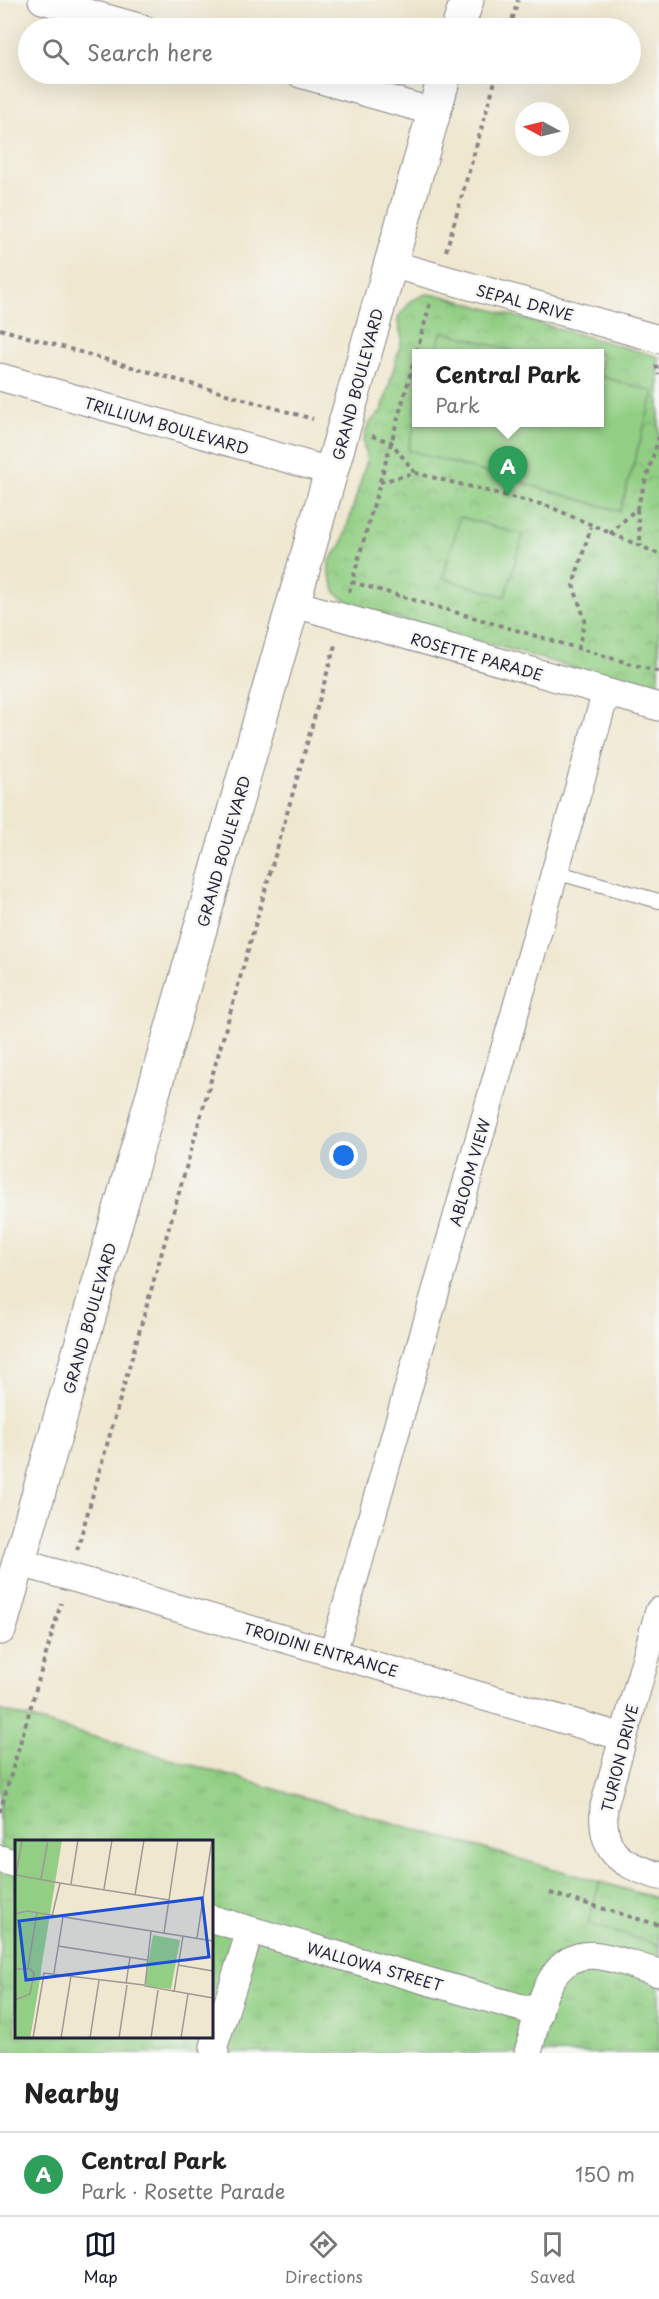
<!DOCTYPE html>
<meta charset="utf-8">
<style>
body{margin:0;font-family:"Playpen Sans",sans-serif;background:#f2f2f2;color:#222}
.compass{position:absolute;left:515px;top:102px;width:54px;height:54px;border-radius:50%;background:#fff;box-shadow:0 6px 24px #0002;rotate:277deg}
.you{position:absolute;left:344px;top:1156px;width:21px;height:21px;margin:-15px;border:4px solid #fff;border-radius:50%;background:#1a73e8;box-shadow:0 0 0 9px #1a73e833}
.badge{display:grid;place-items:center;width:39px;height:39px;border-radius:50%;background:#111827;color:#fff;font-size:20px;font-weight:700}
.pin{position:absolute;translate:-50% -50px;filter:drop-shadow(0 2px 3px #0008)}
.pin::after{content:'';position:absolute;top:32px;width:21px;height:18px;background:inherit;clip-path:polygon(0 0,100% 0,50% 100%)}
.popup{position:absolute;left:412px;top:349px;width:192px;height:78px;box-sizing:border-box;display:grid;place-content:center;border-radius:0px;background:#fff;filter:drop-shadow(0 2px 4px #0005);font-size:20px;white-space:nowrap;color:#767676}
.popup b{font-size:22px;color:#222}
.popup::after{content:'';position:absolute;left:50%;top:100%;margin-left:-12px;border:12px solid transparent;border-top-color:#fff}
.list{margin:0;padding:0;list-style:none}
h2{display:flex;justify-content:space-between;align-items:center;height:78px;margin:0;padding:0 24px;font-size:26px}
h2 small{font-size:20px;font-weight:400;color:#767676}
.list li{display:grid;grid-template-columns:39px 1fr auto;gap:18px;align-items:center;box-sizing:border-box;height:84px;padding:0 24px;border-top:2px solid #e0e0e0}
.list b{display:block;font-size:22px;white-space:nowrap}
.list p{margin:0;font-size:20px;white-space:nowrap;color:#767676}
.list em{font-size:20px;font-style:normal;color:#767676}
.icon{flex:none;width:33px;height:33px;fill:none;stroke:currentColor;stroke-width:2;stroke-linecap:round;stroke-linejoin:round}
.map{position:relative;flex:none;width:659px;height:2053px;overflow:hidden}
.search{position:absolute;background:#fff;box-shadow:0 6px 24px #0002;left:18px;right:18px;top:18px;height:66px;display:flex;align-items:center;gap:15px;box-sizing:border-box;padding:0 21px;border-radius:33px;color:#767676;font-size:22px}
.sheet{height:162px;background:#fff}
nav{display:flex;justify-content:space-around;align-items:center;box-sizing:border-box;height:84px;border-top:2px solid #e0e0e0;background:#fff;font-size:16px;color:#767676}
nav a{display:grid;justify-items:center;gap:3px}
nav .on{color:#111827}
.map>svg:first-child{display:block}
.grass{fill:url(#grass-tufts);stroke:#5a7860;stroke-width:1.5;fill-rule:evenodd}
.park{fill:url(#park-crowns);stroke:#5a7860;stroke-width:1.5;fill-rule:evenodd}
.pitch{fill:#92cf84;stroke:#5a7860;stroke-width:1.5}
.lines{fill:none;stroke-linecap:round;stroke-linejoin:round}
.service-casing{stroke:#888485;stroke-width:16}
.minor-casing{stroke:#888485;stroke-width:29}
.tertiary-casing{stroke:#888485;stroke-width:35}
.path{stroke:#888485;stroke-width:4;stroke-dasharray:4.5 4.5;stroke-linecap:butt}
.service{stroke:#fff;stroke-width:14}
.minor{stroke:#fff;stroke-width:27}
.tertiary{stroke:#fff;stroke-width:33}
.labels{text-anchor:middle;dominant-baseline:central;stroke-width:5;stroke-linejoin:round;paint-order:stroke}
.street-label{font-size:15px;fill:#22223b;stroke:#f6f6f2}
.inset-road{fill:none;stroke:#9d9894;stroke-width:1.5}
.view{fill:#1d4ed8;fill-opacity:0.15;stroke:#1d4ed8;stroke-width:3}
.inset-edge{fill:none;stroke:#22223b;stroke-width:3}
</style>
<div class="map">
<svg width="659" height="2053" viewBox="0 0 659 2053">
<defs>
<pattern id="grass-tufts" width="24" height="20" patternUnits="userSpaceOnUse" patternTransform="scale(1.5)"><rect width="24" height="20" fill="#92cf84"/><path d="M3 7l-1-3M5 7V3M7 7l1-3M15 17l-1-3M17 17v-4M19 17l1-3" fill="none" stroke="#7eb173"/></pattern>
<pattern id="park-crowns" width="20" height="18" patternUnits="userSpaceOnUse" patternTransform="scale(1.5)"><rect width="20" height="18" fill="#92cf84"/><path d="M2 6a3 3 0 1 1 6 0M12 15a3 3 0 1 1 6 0" fill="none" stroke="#7eb173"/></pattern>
</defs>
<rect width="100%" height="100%" fill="#f6f6f2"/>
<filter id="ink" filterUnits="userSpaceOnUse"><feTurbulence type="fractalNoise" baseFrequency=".0167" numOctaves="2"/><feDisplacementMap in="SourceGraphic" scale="12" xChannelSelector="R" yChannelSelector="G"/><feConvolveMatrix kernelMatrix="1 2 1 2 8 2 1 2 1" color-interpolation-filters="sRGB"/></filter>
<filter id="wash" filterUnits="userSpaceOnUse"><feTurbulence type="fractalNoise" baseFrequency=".008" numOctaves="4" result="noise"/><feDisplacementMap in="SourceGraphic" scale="24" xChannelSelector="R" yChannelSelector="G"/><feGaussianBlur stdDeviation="1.35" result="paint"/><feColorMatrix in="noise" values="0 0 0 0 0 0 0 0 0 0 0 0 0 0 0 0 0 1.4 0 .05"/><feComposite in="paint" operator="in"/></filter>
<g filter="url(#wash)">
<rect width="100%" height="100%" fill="#efe7cf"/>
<!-- grass -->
<path class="grass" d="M0,1710L659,1899V2053H0ZM16,1842H212V2036H16Z"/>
<!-- park -->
<g class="park">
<path d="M426,294L443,296L659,357V692L355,606L336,593L329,573V562L342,544L367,460L363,442L368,425L382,410L402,339L398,322L399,316L411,301ZM416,354H600V422H416Z"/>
<polygon points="600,1882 659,1899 659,1945 588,1924"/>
</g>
<!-- pitch -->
<g class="pitch">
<polygon points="442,331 520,353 435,353"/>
<polygon points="600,376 654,392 620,511 408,450 416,419 416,422 600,422"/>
<polygon points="460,517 523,535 505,597 443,578"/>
</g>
</g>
<g filter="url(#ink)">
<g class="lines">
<!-- service casing -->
<g class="service-casing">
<polyline id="service" points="555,872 659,901"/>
</g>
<!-- minor casing -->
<g class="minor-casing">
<g id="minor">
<polyline points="42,0 142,28"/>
<polyline points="300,74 434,112"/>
<polyline points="391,264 659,339"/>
<polyline points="0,377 333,472"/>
<polyline points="295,604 659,707"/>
<polyline points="18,1562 623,1737"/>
<path d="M659,1611L604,1806C601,1852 617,1863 659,1876"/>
<polyline points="333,1653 606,692"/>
<polyline points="0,1859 16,1864"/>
<polyline points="212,1919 539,2013"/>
<polyline points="215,2053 214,2046 250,1931"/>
<path d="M528,2053C539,2014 545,1948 600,1956C620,1959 640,1968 659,1973"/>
</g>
</g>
<!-- tertiary casing -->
<g class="tertiary-casing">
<g id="tertiary">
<polyline points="458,28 467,0"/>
<polyline points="0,1628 445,74"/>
</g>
</g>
<!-- path -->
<g class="path">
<polyline points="510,28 518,0"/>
<polyline points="446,251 497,74"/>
<polyline points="430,304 352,582 659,672"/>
<polyline points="0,329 313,419"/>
<polyline points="656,365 659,375"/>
<polyline points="372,436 391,442 415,473"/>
<polyline points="380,482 415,473 548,506 659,554"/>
<polyline points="637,509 641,546"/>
<polyline points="610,534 637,508 659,437"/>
<polyline points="349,592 352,582"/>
<polyline points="578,649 585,620 573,585 591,527"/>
<polyline points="77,1550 335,645"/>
<polyline points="0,1812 61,1603"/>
<polyline points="550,1893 659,1925"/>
</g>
<!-- service -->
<use href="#service" class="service"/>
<!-- minor -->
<use href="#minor" class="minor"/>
<!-- tertiary -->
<use href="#tertiary" class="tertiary"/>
</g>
</g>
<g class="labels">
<!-- street labels -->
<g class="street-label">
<text transform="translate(525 302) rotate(15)">SEPAL DRIVE</text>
<text transform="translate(357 384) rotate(-75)">GRAND BOULEVARD</text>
<text transform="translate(167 425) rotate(16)">TRILLIUM BOULEVARD</text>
<text transform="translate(477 656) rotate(16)">ROSETTE PARADE</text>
<text transform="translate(223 851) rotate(-74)">GRAND BOULEVARD</text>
<text transform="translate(469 1172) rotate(-74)">ABLOOM VIEW</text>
<text transform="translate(89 1318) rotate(-74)">GRAND BOULEVARD</text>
<text transform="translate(321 1649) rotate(16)">TROIDINI ENTRANCE</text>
<text transform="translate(619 1758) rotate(-76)">TURION DRIVE</text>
<text transform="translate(375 1966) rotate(16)">WALLOWA STREET</text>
</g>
</g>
<!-- overview -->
<g transform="translate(15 1840)">
<rect width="198" height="198" fill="#efe7cf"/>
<path d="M0,0H47L15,198H0Z" fill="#92cf84"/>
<path d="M138,95L165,100L156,149L132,146L130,142ZM22,132L26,133L15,198H0V163L18,157Z" fill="#92cf84"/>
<path d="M151,100L162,101L159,121L148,119Z" fill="#92cf84"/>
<path class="inset-road" d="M1,35L45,43M26,39L33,0M0,41L7,0M56,44L63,0M89,49L97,0M120,55L129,0M0,74L12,71L198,101M37,76L45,43L154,60M136,91L130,146L198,158M149,93L163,0M182,98L197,0M43,106L132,120M163,125L198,131M13,128L22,73M0,129H15L19,133L15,154L0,160M39,133L48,77M111,144L115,117M159,152L168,96M18,198L29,133L129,145M46,198L56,136M75,198L84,140M104,198L112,145M136,198L143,150M166,198L173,154"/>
<path class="view" d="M187,58L194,117L11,140L4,81Z"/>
<rect width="198" height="198" class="inset-edge"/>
</g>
</svg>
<svg class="compass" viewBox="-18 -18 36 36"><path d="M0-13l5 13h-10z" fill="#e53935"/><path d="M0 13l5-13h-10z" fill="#767676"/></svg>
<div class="you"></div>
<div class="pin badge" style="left:508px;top:496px;background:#2e9e5b">A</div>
<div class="popup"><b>Central Park</b>Park</div>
<div class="search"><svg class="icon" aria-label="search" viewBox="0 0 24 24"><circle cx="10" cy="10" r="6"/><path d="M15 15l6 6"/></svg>Search here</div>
</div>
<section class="sheet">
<h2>Nearby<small></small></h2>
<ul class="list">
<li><span class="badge" style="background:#2e9e5b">A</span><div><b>Central Park</b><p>Park · Rosette Parade</p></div><em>150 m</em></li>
</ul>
</section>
<nav>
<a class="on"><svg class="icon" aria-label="map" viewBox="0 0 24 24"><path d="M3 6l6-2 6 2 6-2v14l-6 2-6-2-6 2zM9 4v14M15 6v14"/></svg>Map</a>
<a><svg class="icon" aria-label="directions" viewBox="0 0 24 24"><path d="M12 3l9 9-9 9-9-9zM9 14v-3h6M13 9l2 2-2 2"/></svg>Directions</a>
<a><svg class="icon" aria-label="saved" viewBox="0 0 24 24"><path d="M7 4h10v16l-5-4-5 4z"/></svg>Saved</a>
</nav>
